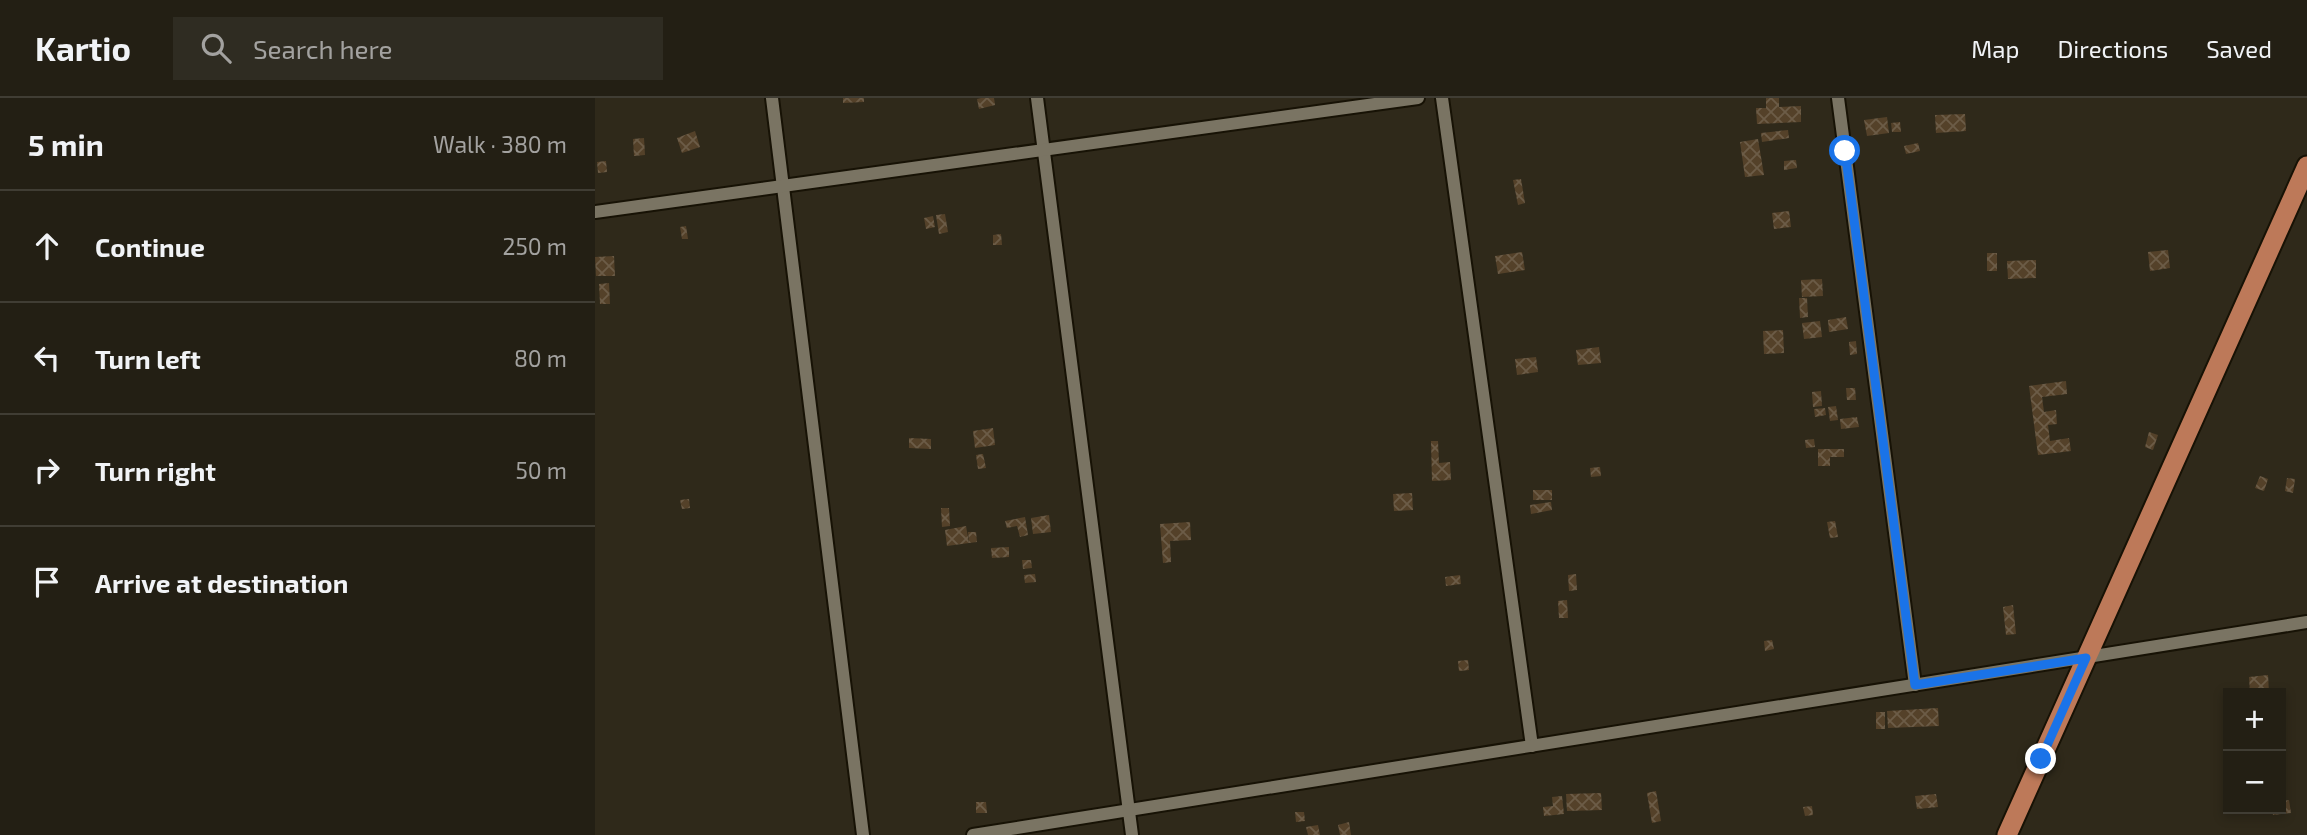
<!DOCTYPE html>
<meta charset="utf-8">
<style>
body{margin:0;font-family:"Exo 2",sans-serif;background:#2f2c22;color:#f1f3f6}
.controls{position:absolute;right:21px;bottom:21px;display:grid;overflow:hidden;border-radius:0px;box-shadow:0 4px 10px #0003}
.controls button{width:63px;height:63px;display:grid;place-items:center;padding:0;border:0;border-bottom:2px solid #403d34;background:#231f14;color:#f1f3f6;font:35px sans-serif}
.stop{position:absolute;width:21px;height:21px;margin:-16px;border:5px solid #1a73e8;border-radius:50%;background:#fff}
.stop.end{background:#1a73e8;border-color:#fff;box-shadow:0 2px 7px #0008}
.list{margin:0;padding:0;list-style:none}
h2{display:flex;justify-content:space-between;align-items:center;height:91px;margin:0;padding:0 28px;font-size:30px}
h2 small{font-size:23px;font-weight:400;color:#a3a2a0}
.list li{display:grid;grid-template-columns:46px 1fr auto;gap:21px;align-items:center;box-sizing:border-box;height:112px;padding:0 28px;border-top:2px solid #403d34}
.list b{display:block;font-size:26px;white-space:nowrap}
.list em{font-size:23px;font-style:normal;color:#a3a2a0}
.icon{flex:none;width:38px;height:38px;fill:none;stroke:currentColor;stroke-width:2;stroke-linecap:round;stroke-linejoin:round}
.map{position:relative;flex:none;width:1712px;height:737px;overflow:hidden}
header{display:flex;align-items:center;gap:42px;box-sizing:border-box;height:98px;padding:0 35px;background:#231f14;border-bottom:2px solid #403d34}
header strong{font-size:33px}
nav{display:flex;gap:38px;margin-inline-start:auto;font-size:24px}
.search{width:490px;height:63px;background:#2f2c22;display:flex;align-items:center;gap:18px;box-sizing:border-box;padding:0 24px;border-radius:0px;color:#a3a2a0;font-size:26px}
main{display:flex}
aside{flex:1;background:#231f14}
.map>svg:first-child{display:block}
.building{fill:url(#building-cross-hatch)}
.lines{fill:none;stroke-linecap:round;stroke-linejoin:round}
.minor-casing{stroke:#171205;stroke-width:16}
.primary-casing{stroke:#171205;stroke-width:23}
.minor{stroke:#7a7463;stroke-width:12}
.primary{stroke:#bd7959;stroke-width:19}
.route{stroke:#1a73e8;stroke-width:9}
</style>
<header>
<strong>Kartio</strong>
<div class="search"><svg class="icon" aria-label="search" viewBox="0 0 24 24"><circle cx="10" cy="10" r="6"/><path d="M15 15l6 6"/></svg>Search here</div>
<nav><a>Map</a><a>Directions</a><a>Saved</a></nav>
</header>
<main>
<aside>
<h2>5 min<small>Walk · 380 m</small></h2>
<ul class="list">
<li><svg class="icon" aria-label="ahead" viewBox="0 0 24 24"><path d="M12 20V5M6 11l6-6 6 6"/></svg><div><b>Continue</b></div><em>250 m</em></li>
<li><svg class="icon" aria-label="left" viewBox="0 0 24 24"><path d="M17 20v-9H6M10 6l-5 5 5 5"/></svg><div><b>Turn left</b></div><em>80 m</em></li>
<li><svg class="icon" aria-label="right" viewBox="0 0 24 24"><path d="M7 20v-9h11M14 6l5 5-5 5"/></svg><div><b>Turn right</b></div><em>50 m</em></li>
<li><svg class="icon" aria-label="arrive" viewBox="0 0 24 24"><path d="M6 21V4h12l-3 4 3 4H6"/></svg><div><b>Arrive at destination</b></div></li>
</ul>
</aside>
<div class="map">
<svg width="1712" height="737" viewBox="0 0 1712 737">
<defs>
<pattern id="building-cross-hatch" width="8" height="8" patternUnits="userSpaceOnUse" patternTransform="scale(1.75)"><rect width="8" height="8" fill="#544129"/><path d="M0 0l8 8M0 8l8-8" fill="none" stroke="#6c5c47"/></pattern>
</defs>
<rect width="100%" height="100%" fill="#2f291a"/>
<!-- building -->
<g class="building">
<polygon points="248,0 269,0 269,4 248,5"/>
<polygon points="386,0 399,0 400,7 384,11 382,1"/>
<polygon points="1171,0 1184,0 1184,9 1206,8 1206,24 1162,26 1161,10 1171,10"/>
<polygon points="1370,16 1371,33 1341,35 1340,17"/>
<polygon points="1292,19 1294,35 1272,38 1269,22"/>
<polygon points="1305,24 1306,34 1297,34 1296,25"/>
<polygon points="1193,32 1194,40 1167,44 1166,35"/>
<polygon points="100,33 105,49 87,55 82,40"/>
<polygon points="49,40 50,57 39,58 38,41"/>
<polygon points="1163,41 1169,77 1150,79 1145,44"/>
<polygon points="1323,45 1325,53 1311,56 1309,48"/>
<polygon points="1201,62 1202,70 1189,72 1189,63"/>
<polygon points="11,63 12,74 3,75 2,64"/>
<polygon points="926,81 930,105 923,107 918,82"/>
<polygon points="1194,113 1196,129 1179,131 1177,115"/>
<polygon points="350,116 353,134 344,136 341,117"/>
<polygon points="338,118 340,129 331,131 329,120"/>
<polygon points="91,128 93,141 87,141 85,129"/>
<polygon points="406,136 407,147 398,147 398,137"/>
<polygon points="1573,152 1575,170 1555,173 1553,154"/>
<polygon points="927,154 930,172 903,176 900,158"/>
<rect x="1392" y="155" width="10" height="18"/>
<polygon points="19,158 20,178 1,178 0,159"/>
<polygon points="1441,162 1441,180 1413,181 1412,163"/>
<polygon points="1227,181 1228,198 1207,199 1206,182"/>
<polygon points="14,185 15,206 5,206 4,186"/>
<polygon points="1204,200 1212,200 1213,219 1205,220"/>
<polygon points="1251,219 1253,231 1234,234 1233,222"/>
<polygon points="1225,223 1227,239 1209,241 1207,225"/>
<polygon points="1188,232 1189,255 1169,256 1168,233"/>
<polygon points="1261,243 1262,256 1255,257 1254,244"/>
<polygon points="1004,249 1006,265 983,267 981,252"/>
<polygon points="941,259 943,274 922,277 920,261"/>
<polygon points="1471,283 1472,296 1447,299 1449,314 1461,312 1462,326 1453,327 1455,343 1474,340 1476,353 1443,357 1434,288"/>
<polygon points="1251,290 1260,290 1261,302 1252,302"/>
<polygon points="1226,293 1227,308 1218,309 1217,294"/>
<polygon points="1241,308 1243,322 1235,323 1233,309"/>
<polygon points="1230,310 1231,317 1220,319 1219,311"/>
<polygon points="1262,319 1264,329 1246,331 1245,321"/>
<polygon points="398,330 400,347 380,350 378,333"/>
<polygon points="1554,334 1563,337 1558,352 1550,349"/>
<polygon points="314,340 336,341 336,351 314,350"/>
<polygon points="1219,341 1220,349 1211,350 1210,342"/>
<polygon points="836,343 843,343 844,365 855,364 856,382 837,383"/>
<polygon points="1223,351 1249,351 1249,359 1235,359 1235,368 1223,368"/>
<polygon points="388,356 391,370 383,371 381,357"/>
<polygon points="1005,369 1006,378 996,379 995,370"/>
<polygon points="1665,378 1673,381 1669,393 1660,390"/>
<polygon points="1692,380 1700,381 1698,395 1690,393"/>
<rect x="938" y="392" width="19" height="10"/>
<polygon points="817,395 818,412 799,413 798,396"/>
<polygon points="94,401 95,410 87,411 85,402"/>
<polygon points="956,404 957,412 936,416 935,407"/>
<polygon points="346,410 354,410 355,428 347,429"/>
<polygon points="454,417 456,434 438,436 436,420"/>
<polygon points="430,419 433,437 425,439 422,428 412,430 410,423"/>
<polygon points="1240,423 1243,439 1235,440 1232,424"/>
<polygon points="595,424 596,442 575,443 576,464 568,465 565,426"/>
<polygon points="371,428 374,445 352,448 350,432"/>
<polygon points="373,434 381,434 382,444 374,445"/>
<polygon points="414,449 414,459 397,460 396,450"/>
<polygon points="427,462 436,462 437,470 428,471"/>
<polygon points="440,476 441,484 430,485 429,477"/>
<polygon points="981,476 982,492 974,493 973,477"/>
<polygon points="865,477 866,486 851,488 850,479"/>
<polygon points="972,502 973,520 964,520 963,503"/>
<polygon points="1418,507 1421,536 1411,537 1408,509"/>
<polygon points="1177,542 1179,551 1170,553 1169,543"/>
<polygon points="873,562 874,572 864,573 863,563"/>
<polygon points="1673,577 1674,594 1655,595 1654,579"/>
<polygon points="1343,610 1344,628 1293,630 1292,613"/>
<rect x="1281" y="614" width="9" height="17"/>
<polygon points="1061,693 1066,723 1057,725 1052,695"/>
<polygon points="1006,695 1007,712 972,713 971,696"/>
<polygon points="1341,696 1343,709 1322,711 1320,698"/>
<polygon points="967,698 969,716 949,718 948,709 958,708 957,699"/>
<polygon points="1694,702 1696,715 1678,717 1677,711 1686,711 1686,703"/>
<polygon points="381,704 391,704 392,715 381,715"/>
<polygon points="1217,708 1218,717 1210,718 1208,709"/>
<polygon points="700,714 709,714 710,723 701,724"/>
<polygon points="754,724 756,737 745,737 743,727"/>
<polygon points="723,727 725,737 713,737 711,729"/>
</g>
<g class="lines">
<!-- minor casing -->
<g class="minor-casing">
<g id="minor">
<polyline points="177,0 268,737"/>
<polyline points="442,0 537,737"/>
<polyline points="847,0 937,648"/>
<polyline points="1243,0 1320,587"/>
<polyline points="0,114 823,0"/>
<polyline points="378,737 1712,524"/>
</g>
</g>
<!-- primary casing -->
<g class="primary-casing">
<polyline id="primary" points="1412,737 1712,68"/>
</g>
<!-- minor -->
<use href="#minor" class="minor"/>
<!-- primary -->
<use href="#primary" class="primary"/>
</g>
<g class="lines">
<!-- route -->
<polyline class="route" points="1250,53 1320,587 1491,560 1446,661"/>
</g>
</svg>
<div class="controls">
<button>+</button>
<button>−</button>
</div>
<div class="stop" style="left:1250px;top:53px"></div>
<div class="stop end" style="left:1446px;top:661px"></div>
</div>
</main>
